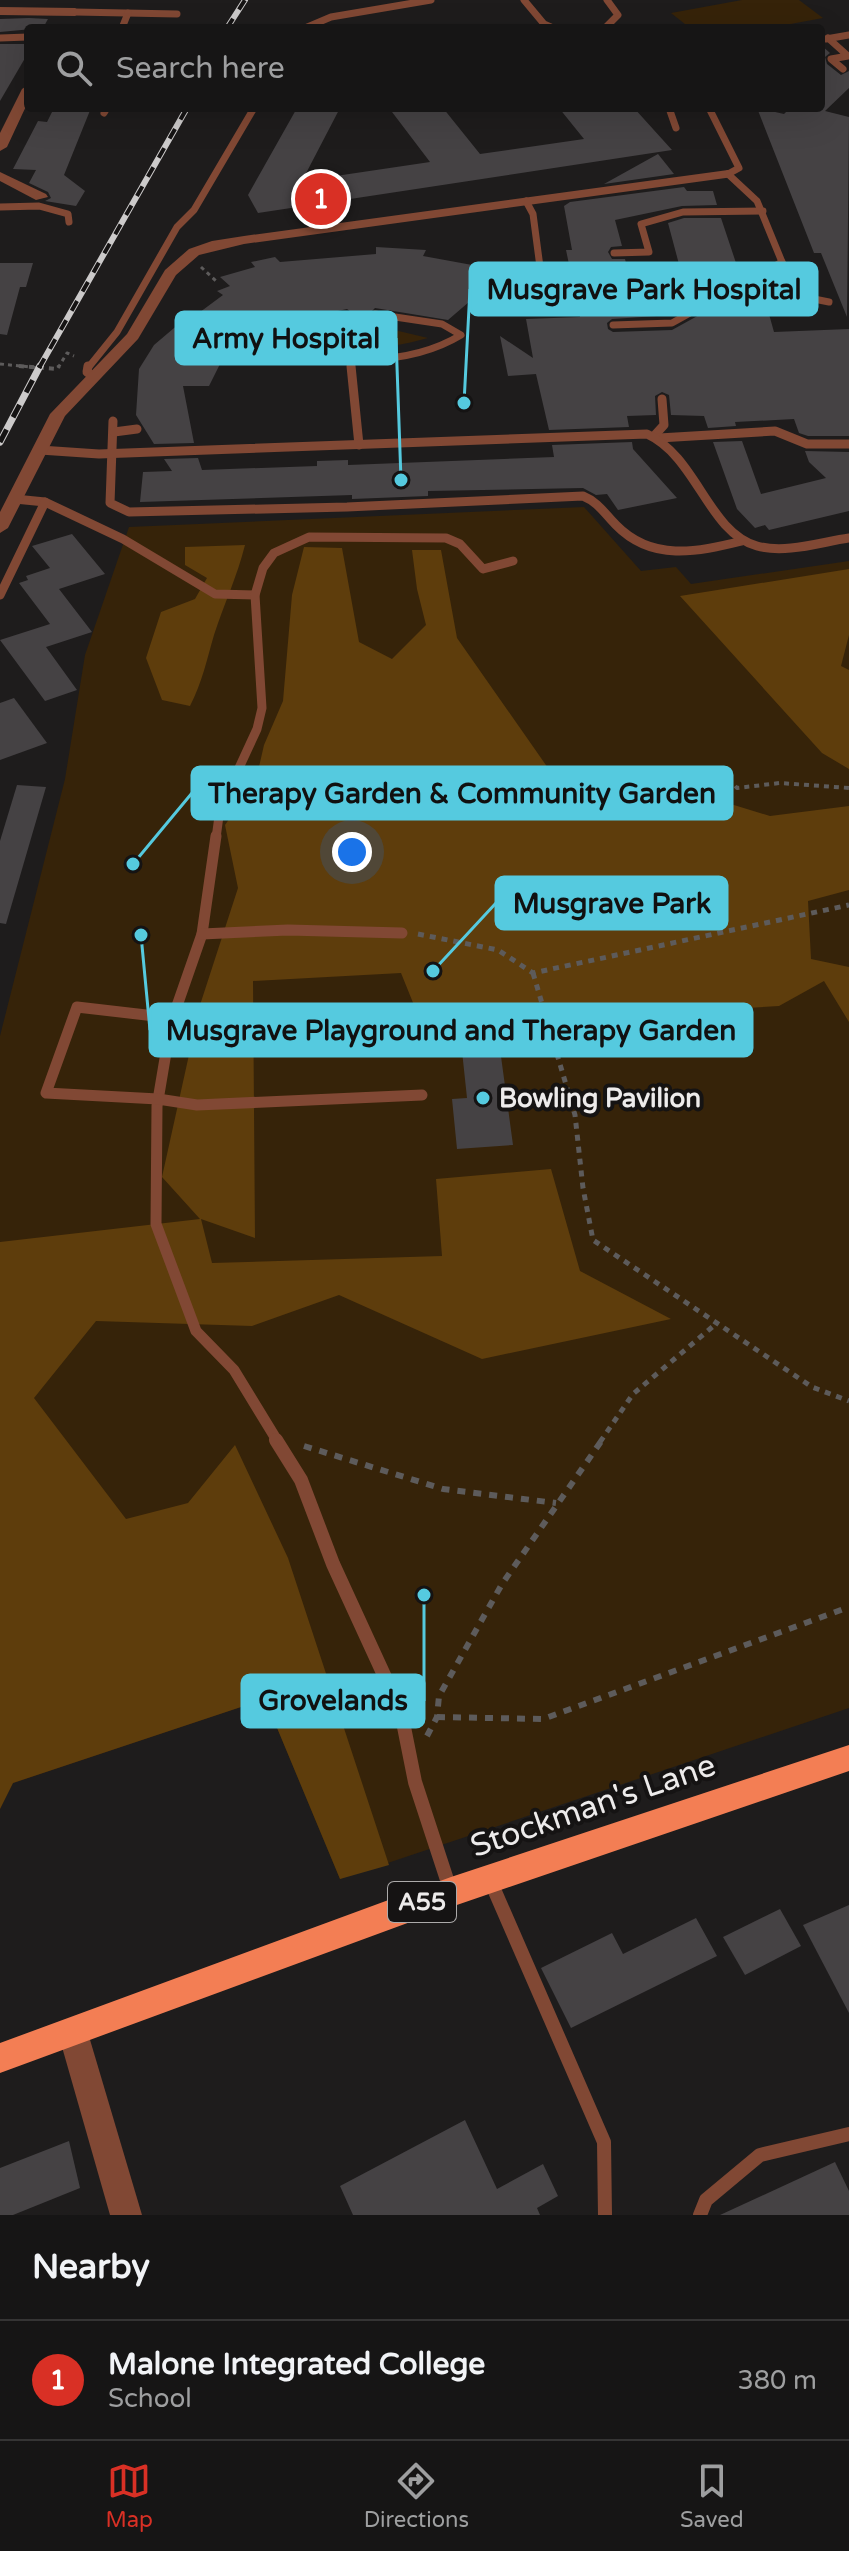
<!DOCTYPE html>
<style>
body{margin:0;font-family:"Varela Round",sans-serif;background:#232222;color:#f1f3f6}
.you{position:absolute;left:352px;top:852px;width:28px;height:28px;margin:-20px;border:6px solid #fff;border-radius:50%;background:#1a73e8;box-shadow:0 0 0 12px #1a73e833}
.badge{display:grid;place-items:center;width:52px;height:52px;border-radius:50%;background:#d93025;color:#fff;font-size:26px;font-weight:700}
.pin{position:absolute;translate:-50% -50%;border:4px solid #fff;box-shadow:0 2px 8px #0006}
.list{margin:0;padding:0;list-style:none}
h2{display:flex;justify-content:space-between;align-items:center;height:104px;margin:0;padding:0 32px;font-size:34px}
h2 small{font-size:26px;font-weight:400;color:#9e9fa0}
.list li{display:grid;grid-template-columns:52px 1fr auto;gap:24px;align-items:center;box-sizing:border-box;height:120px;padding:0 32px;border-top:2px solid #353434}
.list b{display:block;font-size:30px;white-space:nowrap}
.list p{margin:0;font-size:26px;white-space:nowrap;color:#9e9fa0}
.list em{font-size:26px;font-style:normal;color:#9e9fa0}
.icon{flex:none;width:44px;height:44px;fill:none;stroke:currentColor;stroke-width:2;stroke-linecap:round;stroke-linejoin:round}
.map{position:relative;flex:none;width:849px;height:2215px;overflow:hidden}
.search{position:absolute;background:#161515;box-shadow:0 8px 32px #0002;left:24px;right:24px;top:24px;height:88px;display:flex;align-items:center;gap:20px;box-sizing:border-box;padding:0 28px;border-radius:8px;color:#9e9fa0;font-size:30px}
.sheet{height:224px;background:#161515}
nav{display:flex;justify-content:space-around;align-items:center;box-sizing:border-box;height:112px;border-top:2px solid #353434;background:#161515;font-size:22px;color:#9e9fa0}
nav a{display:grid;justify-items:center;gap:4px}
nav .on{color:#d93025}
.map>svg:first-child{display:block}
.green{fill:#362309}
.forest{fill:#5e3d0c}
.building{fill:#454244}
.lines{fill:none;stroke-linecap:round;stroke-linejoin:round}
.path-far3{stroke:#5d5b5b;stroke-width:3;stroke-dasharray:4 4;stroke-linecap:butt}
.path-far2{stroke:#5d5b5b;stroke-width:4;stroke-dasharray:5 5;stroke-linecap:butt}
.path-far1{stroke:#5d5b5b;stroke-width:5;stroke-dasharray:6 6;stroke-linecap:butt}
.path{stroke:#5d5b5b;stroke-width:6;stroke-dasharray:8 8;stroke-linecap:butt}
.service-far3{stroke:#814834;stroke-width:7}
.service-far2{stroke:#814834;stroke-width:9}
.service-far1{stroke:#814834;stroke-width:11}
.service{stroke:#814834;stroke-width:14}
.minor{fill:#814834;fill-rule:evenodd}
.trunk{fill:#f37e54;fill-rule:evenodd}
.rail-far1-casing{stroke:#cccaca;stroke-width:6}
.rail-casing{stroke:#cccaca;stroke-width:7}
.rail-far1{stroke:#151313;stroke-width:4;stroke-dasharray:11;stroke-linecap:butt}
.rail{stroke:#151313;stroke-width:5;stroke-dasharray:14;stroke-linecap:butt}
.poi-dot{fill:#55cadf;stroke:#151313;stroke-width:3}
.labels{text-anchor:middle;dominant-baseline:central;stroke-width:8;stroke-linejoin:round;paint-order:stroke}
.shield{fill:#151313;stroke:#acaaaa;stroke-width:2}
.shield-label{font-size:24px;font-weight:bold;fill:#edebeb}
.poi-label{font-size:26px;font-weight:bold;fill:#edebeb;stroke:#151313;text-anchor:start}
.near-street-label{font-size:32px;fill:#edebeb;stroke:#151313}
.leader{fill:none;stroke:#55cadf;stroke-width:3}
.callout-dot{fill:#55cadf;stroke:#151313;stroke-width:3}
.callout{fill:#55cadf;stroke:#55cadf;stroke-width:3}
.callout-label{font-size:28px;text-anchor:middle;font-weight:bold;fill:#111}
</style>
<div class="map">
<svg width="849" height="2215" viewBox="0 0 849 2215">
<rect width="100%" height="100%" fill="#1e1c1c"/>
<!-- green -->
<g class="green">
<polygon points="742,0 799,0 823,18 769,28 690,28 671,13"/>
<path d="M361,328H386L428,338C389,349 347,354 308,342L325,341V338Z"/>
<polygon points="584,507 641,571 676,567 691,584 849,561 849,1708 340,1879 265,1699 13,1783 0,1809 0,1036 65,779 85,655 129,527"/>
</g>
<!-- forest -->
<g class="forest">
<path d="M245,545C237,577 224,604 214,635C207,659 202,683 190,706L162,700L146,658L161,612L195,599L207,578L185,565V547Z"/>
<polygon points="304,547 342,548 359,642 392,659 426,625 417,589 412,550 441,550 457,638 576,808 659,782 770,816 849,806 849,890 808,901 811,959 849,967 849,1022 824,981 779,1006 593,1017 457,1039 420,1020 401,973 253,981 255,1238 201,1219 212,1263 442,1256 436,1179 551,1169 580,1271 671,1319 482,1359 339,1295 252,1326 96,1321 34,1398 126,1519 188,1503 235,1445 288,1558 389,1865 340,1879 265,1699 13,1783 0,1809 0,1242 200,1219 162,1177 200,1005 238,888 225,825 256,780 264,745 283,701 292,595"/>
<polygon points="849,569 849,635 841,666 849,670 849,769 822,753 680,596"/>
</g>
<!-- building -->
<g class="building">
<polygon points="0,19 29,18 48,19 43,28 0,32"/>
<polygon points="0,44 28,44 28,53 0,101"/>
<polygon points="821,45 830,53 825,57 827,64 841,75 849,71 849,88 825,111 849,117 847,317 821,253 814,253 757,108 784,114 790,108 821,110"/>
<polygon points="54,108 91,108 64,175 85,191 76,206 45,201 51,198 48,192 29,183 36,170 13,169 38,121 47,122"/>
<polygon points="297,108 340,108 302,181 430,162 389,108 443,108 480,154 584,139 559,108 634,108 672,150 258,213 248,195"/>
<polygon points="658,154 674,174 604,184"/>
<polygon points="684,187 687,191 713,191 717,205 682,206 615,220 622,246 611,247 608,252 612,259 625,259 627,267 617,294 665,292 672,315 612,319 607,323 608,329 613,332 672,330 701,314 728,314 726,308 767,307 774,332 849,329 849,436 808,436 799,433 794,419 735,422 736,426 708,428 704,416 671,415 669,395 662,392 655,396 656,415 627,416 629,427 549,430 536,374 508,376 500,336 533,358 526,319 580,317 566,250 572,250 564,206 570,202"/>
<polygon points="684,218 721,218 737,266 680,268 668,223"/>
<polygon points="376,247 426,250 423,256 505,271 448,320 375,308 369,314 374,322 350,322 354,314 347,309 301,319 274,331 254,333 223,358 209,386 183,386 194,443 154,444 136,415 139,369 154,345 187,317 192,318 223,295 217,291 230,286 220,277 255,267 251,262 275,257 280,262 376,254"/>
<polygon points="0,263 33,263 26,287 20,287 7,335 0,334"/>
<polygon points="742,441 761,494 826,478 809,462 805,451 849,452 849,511 769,530 765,525 755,528 737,509 713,442"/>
<polygon points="632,442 633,449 677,498 618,510 607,494 596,495 583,488 428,491 428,496 352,499 352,495 140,502 143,472 172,471 164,459 198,458 202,470 317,466 317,461 348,460 348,465 554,457 552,445"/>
<polygon points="72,534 105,574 59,589 92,632 46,647 77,690 45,701 0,640 50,624 19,583 28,580 26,576 50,568 32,546"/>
<polygon points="14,698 47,743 0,760 0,703"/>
<polygon points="17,785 46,787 6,924 0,923 0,841"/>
<polygon points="500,1049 513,1145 457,1149 452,1099 467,1098 462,1051"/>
<polygon points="849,1905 849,2013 803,1925"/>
<polygon points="780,1909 801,1946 745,1975 723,1937"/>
<polygon points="696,1918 717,1956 571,2028 541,1968 612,1933 623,1954"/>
<polygon points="465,2120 497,2189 543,2164 558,2196 537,2208 540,2215 353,2215 340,2186"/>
<polygon points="69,2141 80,2188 13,2215 0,2215 0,2168"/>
<polygon points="835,2162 849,2191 849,2215 720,2215"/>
</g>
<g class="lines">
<!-- path-far3 -->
<g class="path-far3">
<polyline points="201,267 216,281"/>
<polyline points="621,292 672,290 691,293"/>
<polyline points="616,311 631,269"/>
<circle cx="369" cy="338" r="4.5"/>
<polyline points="0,364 42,368"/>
<polyline points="58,368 67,353 74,356"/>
</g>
<!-- path-far2 -->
<g class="path-far2">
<polyline points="19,366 57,369 59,366"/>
<polyline points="722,771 737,788 780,783 849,788"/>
</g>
<!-- path-far1 -->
<g class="path-far1">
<polyline points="418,934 498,950 533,973 849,905"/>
<polyline points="533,973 575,1115 583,1188 593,1240 812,1387 849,1401"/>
<polyline points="600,1442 633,1394 717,1323"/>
</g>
<!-- path -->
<g class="path">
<polyline points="304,1446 443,1489 556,1503"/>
<polyline points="437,1717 543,1719 849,1607"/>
<polyline points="427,1736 437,1717 439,1696 502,1584 602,1440"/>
</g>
<!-- service-far3 -->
<g class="service-far3">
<polyline points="524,0 544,24 553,28"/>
<polyline points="75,12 177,14"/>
<polyline points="122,28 128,13"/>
<polyline points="305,28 331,17 431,0"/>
<polyline points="605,28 618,15 607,0"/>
<polyline points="0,38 28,37"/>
<polyline points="828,38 848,56 831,59 843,69"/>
<polyline points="826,39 849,35"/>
<polyline points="669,108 676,128"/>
<polyline points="709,108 739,168 728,174"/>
<polyline points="104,113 107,108"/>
<polyline points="0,207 39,206 68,214 69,222"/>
<polyline points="614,253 649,252 641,224 683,212 763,211"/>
<polyline points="782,262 794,295 829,302"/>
<polyline points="485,298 508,295 540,267 533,214 526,201"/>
<path d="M348,315L314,322L274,338V342C328,367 410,366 461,335L442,324L375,314"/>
<polyline points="613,325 672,323 782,262 757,201 728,174"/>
<polyline points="350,359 351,368"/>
<polyline points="88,368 117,332 177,227 194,210 254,108"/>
</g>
<!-- service-far2 -->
<g class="service-far2">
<polyline points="88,366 87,372 94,377"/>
<polyline points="351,366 359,445"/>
<path d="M113,421L110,503L129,512L347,507L583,496C598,502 605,514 616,525C652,562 697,552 742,541"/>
<polyline points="114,432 137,429"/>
<polyline points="654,436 664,425 662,399"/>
<polyline points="659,438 775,431 807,444 849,444"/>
<path d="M40,450L99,454L647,434C697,457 708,532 757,546C786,554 821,542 849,538"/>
<polyline points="15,499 45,502 123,539 215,594 255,595"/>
<polyline points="0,595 45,502"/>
<polyline points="216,838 220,809 257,729 262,708 255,595 263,568 274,553 309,537 446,538 460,544 483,569 513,561"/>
</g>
<!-- service-far1 -->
<g class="service-far1">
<polyline points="216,836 202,934 171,1023 157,1106 156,1224 196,1331 234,1370 278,1442"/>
<polyline points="202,934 288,930 402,933"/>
<polyline points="172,1018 77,1007 46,1093 158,1099 197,1105 422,1095"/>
</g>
<!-- service -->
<g class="service">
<polyline points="276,1440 301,1480 333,1564 401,1712 415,1782 451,1892"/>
<polyline points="490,1880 604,2142 605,2215"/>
<polyline points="700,2215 706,2200 760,2155 849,2134"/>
</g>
<!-- minor -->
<g class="minor">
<polygon points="0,7 75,8 81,12 75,16 0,15"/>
<polygon points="28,85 28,102 7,147 0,151 0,133 22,89"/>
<polygon points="728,170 733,171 733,177 244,244 199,255 176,275 138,339 65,416 8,528 0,533 0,512 50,414 127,334 165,270 189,249 212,241 244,236"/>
<polygon points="0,172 46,194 48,197 36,200 0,181"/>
<polygon points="73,2018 84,2022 88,2033 142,2215 110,2215 58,2033 62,2022"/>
</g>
<!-- trunk -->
<polygon class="trunk" points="849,1745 849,1771 451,1907 0,2073 0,2043 451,1877"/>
<!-- rail-far1 casing -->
<g class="rail-far1-casing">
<g id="rail-far1">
<polyline points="227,28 245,0"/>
<polyline points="39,368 187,108"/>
</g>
</g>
<!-- rail casing -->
<g class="rail-casing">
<polyline id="rail" points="0,442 40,366"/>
</g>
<!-- rail-far1 -->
<use href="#rail-far1" class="rail-far1"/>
<!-- rail -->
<use href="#rail" class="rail"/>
</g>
<!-- markers -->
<circle class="poi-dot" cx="483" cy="1098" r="8"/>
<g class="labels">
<!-- shield labels -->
<rect class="shield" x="388" y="1882" width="68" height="40" rx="6"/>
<g class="shield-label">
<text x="422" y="1902">A55</text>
</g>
<!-- poi labels -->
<g class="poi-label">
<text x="499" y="1098">Bowling Pavilion</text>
</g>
<!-- near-street labels -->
<g class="near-street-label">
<text transform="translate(593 1806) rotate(-19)">Stockman's Lane</text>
</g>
</g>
<!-- callouts -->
<path class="leader" d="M464 403L470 289M401 480L396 338M133 864L192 793M433 971L496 903M141 935L150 1030M424 1595L424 1701"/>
<g class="callout-dot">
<circle cx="464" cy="403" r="8"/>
<circle cx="401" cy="480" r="8"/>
<circle cx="133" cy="864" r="8"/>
<circle cx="433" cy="971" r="8"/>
<circle cx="141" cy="935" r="8"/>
<circle cx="424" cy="1595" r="8"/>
</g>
<g class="callout">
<rect x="470" y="263" width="347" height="52" rx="8"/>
<rect x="176" y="312" width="220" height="52" rx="8"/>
<rect x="192" y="767" width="540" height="52" rx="8"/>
<rect x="496" y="877" width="231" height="52" rx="8"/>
<rect x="150" y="1004" width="602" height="52" rx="8"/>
<rect x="242" y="1675" width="182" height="52" rx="8"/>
</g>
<g class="callout-label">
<text x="644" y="299">Musgrave Park Hospital</text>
<text x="286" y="348">Army Hospital</text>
<text x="462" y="803">Therapy Garden &amp; Community Garden</text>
<text x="612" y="913">Musgrave Park</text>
<text x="451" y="1040">Musgrave Playground and Therapy Garden</text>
<text x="333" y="1710">Grovelands</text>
</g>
</svg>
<div class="you"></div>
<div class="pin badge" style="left:321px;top:199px">1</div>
<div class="search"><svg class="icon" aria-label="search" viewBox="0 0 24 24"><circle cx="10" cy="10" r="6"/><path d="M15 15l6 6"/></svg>Search here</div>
</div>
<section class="sheet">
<h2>Nearby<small></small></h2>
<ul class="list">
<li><span class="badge">1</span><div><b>Malone Integrated College</b><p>School</p></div><em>380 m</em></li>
</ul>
</section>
<nav>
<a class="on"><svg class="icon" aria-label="map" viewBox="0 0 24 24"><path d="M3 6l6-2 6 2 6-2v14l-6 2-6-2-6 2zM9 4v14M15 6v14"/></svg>Map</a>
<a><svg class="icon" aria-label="directions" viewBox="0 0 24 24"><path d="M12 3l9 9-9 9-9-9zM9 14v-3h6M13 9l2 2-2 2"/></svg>Directions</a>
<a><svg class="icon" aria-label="saved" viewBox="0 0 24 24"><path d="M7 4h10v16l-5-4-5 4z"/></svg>Saved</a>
</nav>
